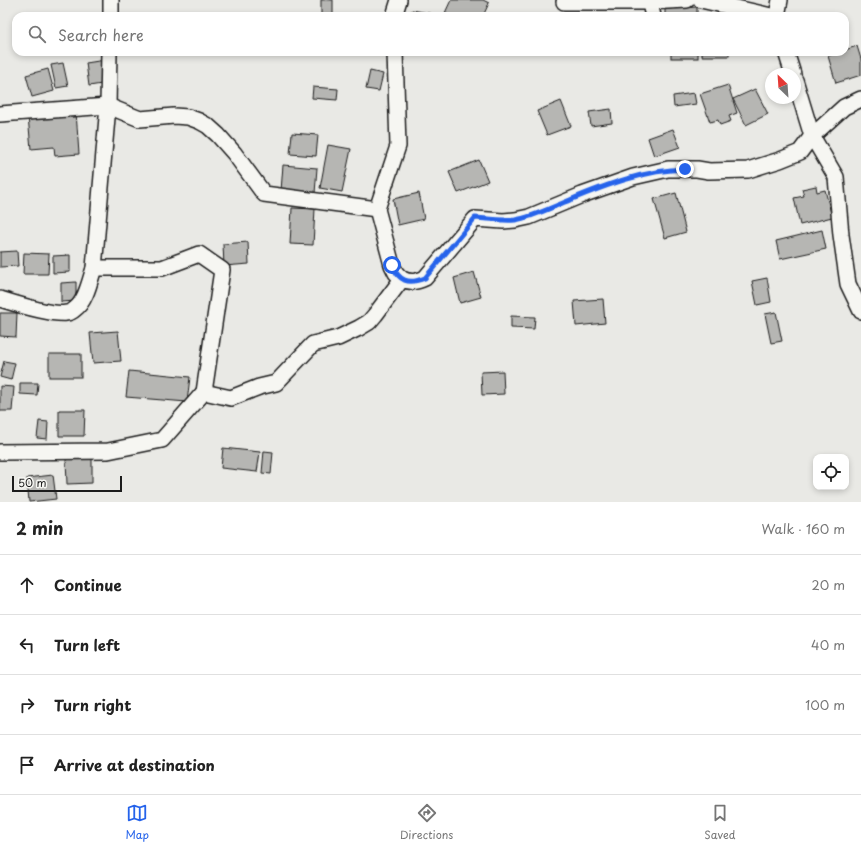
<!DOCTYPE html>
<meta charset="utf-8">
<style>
body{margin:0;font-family:"Playpen Sans",sans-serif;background:#f2f2f2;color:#222}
.controls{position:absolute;right:12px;bottom:12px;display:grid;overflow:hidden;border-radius:8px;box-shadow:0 2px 6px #0003}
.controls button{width:36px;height:36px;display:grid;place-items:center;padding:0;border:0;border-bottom:1px solid #e0e0e0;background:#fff;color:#222;font:20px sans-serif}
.compass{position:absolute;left:765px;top:68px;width:36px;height:36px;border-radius:50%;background:#fff;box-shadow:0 2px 6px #0003;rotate:335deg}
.scale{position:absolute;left:12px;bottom:10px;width:110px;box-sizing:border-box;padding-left:4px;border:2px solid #1c1c1c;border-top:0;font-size:11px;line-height:14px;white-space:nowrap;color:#1c1c1c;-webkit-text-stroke:3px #f6f6f2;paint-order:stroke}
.stop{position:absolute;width:12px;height:12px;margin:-9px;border:3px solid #2563eb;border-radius:50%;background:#fff}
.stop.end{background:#2563eb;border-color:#fff;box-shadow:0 1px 4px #0008}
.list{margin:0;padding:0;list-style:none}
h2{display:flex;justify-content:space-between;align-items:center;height:52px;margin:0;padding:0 16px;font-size:17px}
h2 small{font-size:13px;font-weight:400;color:#767676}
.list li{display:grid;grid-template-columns:26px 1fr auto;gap:12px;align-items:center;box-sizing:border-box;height:60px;padding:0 16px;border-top:1px solid #e0e0e0}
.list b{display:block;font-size:15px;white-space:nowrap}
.list em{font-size:13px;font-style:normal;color:#767676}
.icon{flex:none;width:22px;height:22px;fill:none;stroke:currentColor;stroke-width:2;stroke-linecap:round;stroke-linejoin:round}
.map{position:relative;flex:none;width:861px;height:502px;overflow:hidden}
.search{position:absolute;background:#fff;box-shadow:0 2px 6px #0003;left:12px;right:12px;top:12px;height:44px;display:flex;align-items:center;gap:10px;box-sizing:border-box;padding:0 14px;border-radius:12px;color:#767676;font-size:15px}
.sheet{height:292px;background:#fff}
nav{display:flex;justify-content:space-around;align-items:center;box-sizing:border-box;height:56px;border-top:1px solid #e0e0e0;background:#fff;font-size:11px;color:#767676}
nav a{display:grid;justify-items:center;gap:2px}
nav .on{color:#2563eb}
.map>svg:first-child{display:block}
.building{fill:#b6b6b3;stroke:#1c1c1c}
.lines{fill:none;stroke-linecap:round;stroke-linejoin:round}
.minor-casing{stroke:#1c1c1c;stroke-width:18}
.minor{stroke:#f6f6f2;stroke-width:15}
.route{stroke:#2563eb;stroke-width:5}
</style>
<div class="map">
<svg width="861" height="502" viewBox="0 0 861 502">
<rect width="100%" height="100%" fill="#e9e9e5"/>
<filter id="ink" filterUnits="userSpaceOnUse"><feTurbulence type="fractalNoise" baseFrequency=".025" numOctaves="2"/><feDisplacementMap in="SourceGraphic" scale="8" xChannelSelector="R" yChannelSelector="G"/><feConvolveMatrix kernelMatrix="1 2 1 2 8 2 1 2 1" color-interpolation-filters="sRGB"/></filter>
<g filter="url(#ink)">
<!-- building -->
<g class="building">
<rect x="321" y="0" width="12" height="16"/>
<polygon points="451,0 483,0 489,3 483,16 451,16 445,13"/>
<polygon points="697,7 697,16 665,16 665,9"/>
<polygon points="412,10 434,14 434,16 411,16"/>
<polygon points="857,46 861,59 861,75 836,83 828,56 839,52 845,52 845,50"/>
<rect x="671" y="52" width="27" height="6"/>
<rect x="702" y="52" width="27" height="4"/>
<polygon points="105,60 108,83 89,86 86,63"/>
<polygon points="63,63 68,86 56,88 51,65"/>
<polygon points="48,69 54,91 32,97 26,75"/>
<polygon points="370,71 383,74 379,91 366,89"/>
<polygon points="728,85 737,113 729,116 731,121 720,125 718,120 710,122 700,94"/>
<polygon points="313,87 338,89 337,100 312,98"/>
<polygon points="755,89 768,114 746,125 733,99"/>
<polygon points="694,93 696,104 674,107 673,96"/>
<polygon points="561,101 571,126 547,135 537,111"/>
<polygon points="611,109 612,123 591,126 589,112"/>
<polygon points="76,112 79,154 55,156 54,147 31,149 28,116"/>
<polygon points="673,129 680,147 654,156 648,138"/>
<polygon points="292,133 318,135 316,156 290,154"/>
<polygon points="328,145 351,149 342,192 320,188"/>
<polygon points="479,160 488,181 458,193 449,172"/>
<polygon points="283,165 317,168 315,193 281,191"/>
<polygon points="816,186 817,192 825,190 832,217 800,225 794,198 804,196 802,189"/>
<polygon points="419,193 424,219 398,225 393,199"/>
<polygon points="676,193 686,232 665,238 654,199"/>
<polygon points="292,208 315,209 313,245 290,244"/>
<polygon points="822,230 826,249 780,259 776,241"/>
<polygon points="248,242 249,264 224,266 223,244"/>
<polygon points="17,251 18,266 0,267 0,252"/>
<polygon points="24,253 49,254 48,274 23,274"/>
<polygon points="70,255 70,272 53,273 53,256"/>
<polygon points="474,272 481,297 460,303 454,278"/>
<polygon points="767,278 771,302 757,305 752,281"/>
<polygon points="76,282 76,301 61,302 61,283"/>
<polygon points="603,299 605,323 576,326 574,301"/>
<polygon points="776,312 782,341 771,343 765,314"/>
<polygon points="0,313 17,313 16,337 0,336"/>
<polygon points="511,316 535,317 534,329 511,328"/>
<polygon points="118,331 121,361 93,363 90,333"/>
<rect x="49" y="354" width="32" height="23"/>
<polygon points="4,361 15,363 11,380 0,377"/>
<polygon points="129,371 190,377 187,402 126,397"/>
<polygon points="503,371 504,394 482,395 481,372"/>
<polygon points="20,383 38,383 37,395 20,394"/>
<polygon points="0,386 14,387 12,411 0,411"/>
<polygon points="59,410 85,410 84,436 59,436"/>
<polygon points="39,421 48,422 47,439 37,438"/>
<polygon points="223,448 260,452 257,472 221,468"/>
<polygon points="264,451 273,452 271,474 262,473"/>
<polygon points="92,458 92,483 67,484 66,459"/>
<polygon points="53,475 56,499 29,502 27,478"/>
</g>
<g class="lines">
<!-- minor casing -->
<g class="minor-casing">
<g id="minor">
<polyline points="649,0 653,16"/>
<polyline points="701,0 771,16"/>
<polyline points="564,2 649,2 687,0"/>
<polyline points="111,16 111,0"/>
<polyline points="394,16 399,0"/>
<polyline points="777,16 780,0"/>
<polyline points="395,52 398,146 377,209 392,265 396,273 402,279"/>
<polyline points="786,52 793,74"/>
<polyline points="795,80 812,136 836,177 841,235 848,284 861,311"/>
<polyline points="0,114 108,106 140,119 174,116 188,117 199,121 208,126 218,135 234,153 264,194 377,209"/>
<polyline points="94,268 162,268 199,254 222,270 204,392"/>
<path d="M0,299C13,303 54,316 66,313C69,313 73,311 75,309C86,301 90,280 94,268L108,106L109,52"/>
<path d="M0,452L108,451L162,440L204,392L231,398L259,387L276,383L313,344L338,338L359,328L369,322L375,315L402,279C411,283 416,282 425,278L475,219L503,221L515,220L529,217L582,195L633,177L668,169H697L709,171L748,170L780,160L800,152L812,136L844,107L861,99"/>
</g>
</g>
<!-- minor -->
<use href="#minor" class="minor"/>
</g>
</g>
<g class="lines" filter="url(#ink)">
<!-- route -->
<path class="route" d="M392,265C399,281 408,285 425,278L475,218C488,219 502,221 515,220C534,217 552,207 570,200C606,185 645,170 685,169"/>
</g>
</svg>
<div class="controls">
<button><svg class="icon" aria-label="locate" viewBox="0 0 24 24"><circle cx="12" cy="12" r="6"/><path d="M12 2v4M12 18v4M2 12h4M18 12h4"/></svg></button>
</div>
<svg class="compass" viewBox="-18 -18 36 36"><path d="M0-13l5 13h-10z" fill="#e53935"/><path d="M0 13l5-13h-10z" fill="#767676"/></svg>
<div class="scale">50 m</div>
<div class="stop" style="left:392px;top:265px"></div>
<div class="stop end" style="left:685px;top:169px"></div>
<div class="search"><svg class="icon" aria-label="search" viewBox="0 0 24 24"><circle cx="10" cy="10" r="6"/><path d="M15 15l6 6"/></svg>Search here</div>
</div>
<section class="sheet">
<h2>2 min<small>Walk · 160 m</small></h2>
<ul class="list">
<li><svg class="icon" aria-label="ahead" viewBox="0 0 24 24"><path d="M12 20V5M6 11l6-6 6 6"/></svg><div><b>Continue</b></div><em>20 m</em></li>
<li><svg class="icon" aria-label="left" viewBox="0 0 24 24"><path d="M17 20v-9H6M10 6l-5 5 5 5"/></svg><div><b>Turn left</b></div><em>40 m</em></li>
<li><svg class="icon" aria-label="right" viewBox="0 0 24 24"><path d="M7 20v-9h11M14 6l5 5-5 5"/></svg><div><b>Turn right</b></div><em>100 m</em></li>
<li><svg class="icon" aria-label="arrive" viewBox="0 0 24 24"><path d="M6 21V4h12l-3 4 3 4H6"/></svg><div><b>Arrive at destination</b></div></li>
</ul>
</section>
<nav>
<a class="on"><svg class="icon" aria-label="map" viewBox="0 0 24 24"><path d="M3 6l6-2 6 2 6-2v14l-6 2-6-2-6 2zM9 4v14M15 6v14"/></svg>Map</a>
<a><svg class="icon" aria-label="directions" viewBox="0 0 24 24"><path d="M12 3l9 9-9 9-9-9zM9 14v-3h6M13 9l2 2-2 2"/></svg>Directions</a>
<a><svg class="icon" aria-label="saved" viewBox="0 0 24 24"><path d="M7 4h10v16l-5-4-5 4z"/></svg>Saved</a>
</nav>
